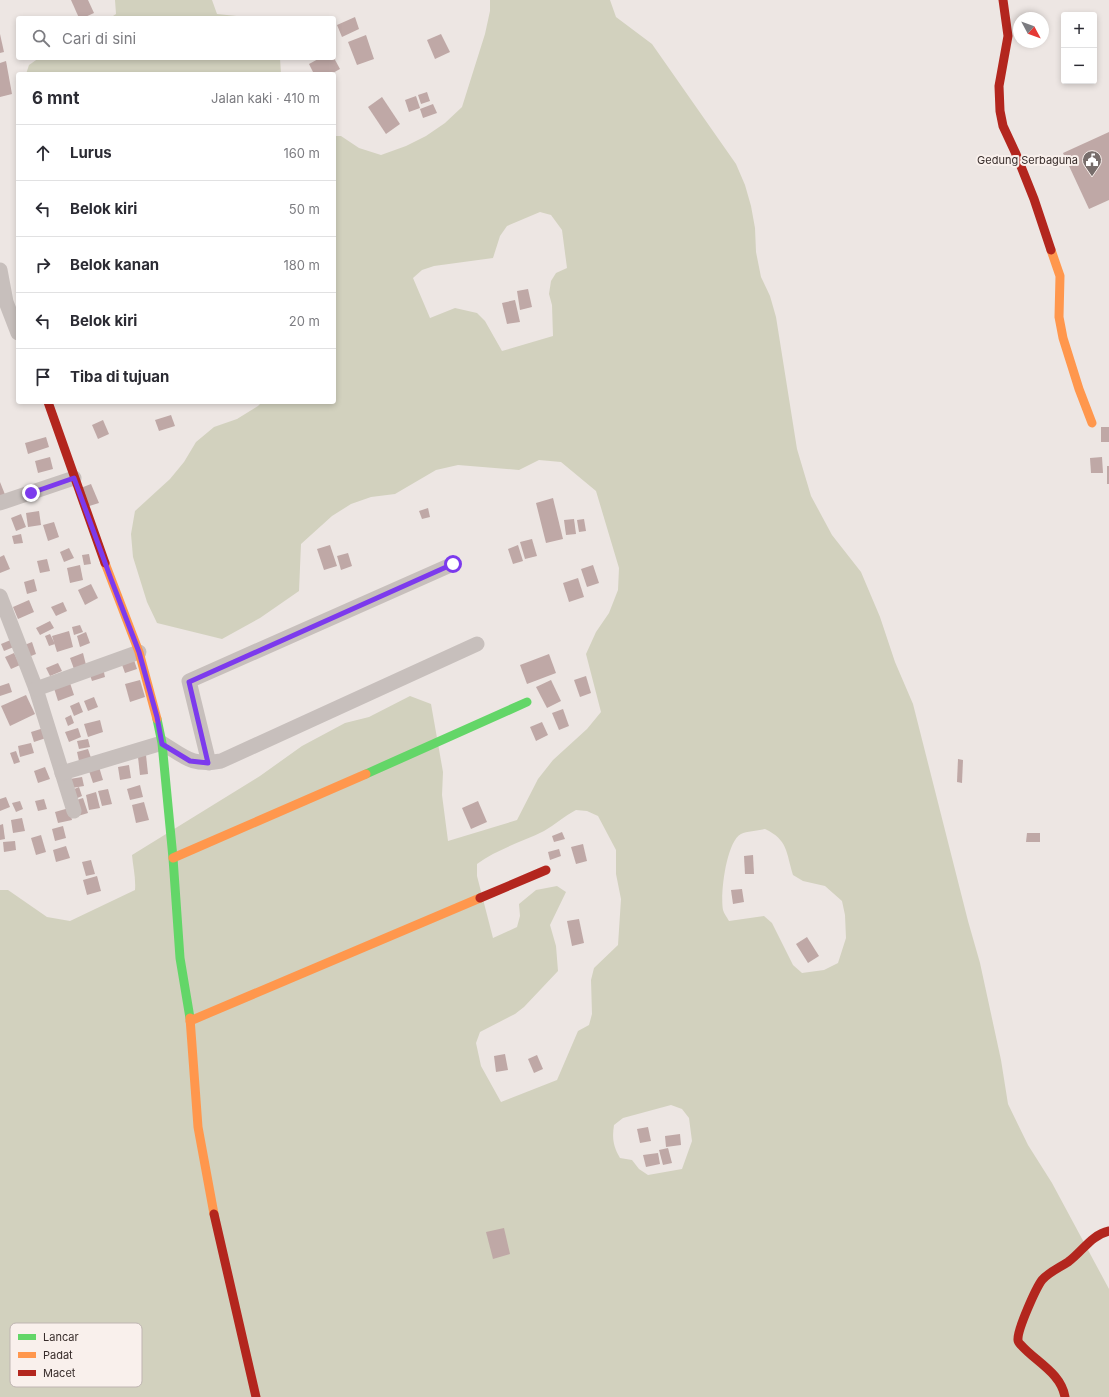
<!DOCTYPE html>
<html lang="id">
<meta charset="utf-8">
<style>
body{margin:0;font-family:Inter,sans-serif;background:#f7f7f7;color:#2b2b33}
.controls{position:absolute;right:12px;top:12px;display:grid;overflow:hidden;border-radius:4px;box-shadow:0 2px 6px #0003}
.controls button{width:36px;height:36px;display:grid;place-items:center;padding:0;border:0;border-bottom:1px solid #e1e1e2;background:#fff;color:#2b2b33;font:20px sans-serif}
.compass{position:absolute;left:1013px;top:12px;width:36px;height:36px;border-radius:50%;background:#fff;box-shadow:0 2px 6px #0003;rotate:131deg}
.stop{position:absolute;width:12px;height:12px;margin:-9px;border:3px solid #7c3aed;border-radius:50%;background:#fff}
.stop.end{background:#7c3aed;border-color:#fff;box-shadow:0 1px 4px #0008}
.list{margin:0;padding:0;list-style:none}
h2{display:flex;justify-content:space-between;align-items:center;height:52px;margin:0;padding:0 16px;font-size:17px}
h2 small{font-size:13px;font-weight:400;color:#7c7c81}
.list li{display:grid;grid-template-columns:26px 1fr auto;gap:12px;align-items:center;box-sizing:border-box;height:56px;padding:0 16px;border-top:1px solid #e1e1e2}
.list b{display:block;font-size:15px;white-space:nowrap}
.list em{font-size:13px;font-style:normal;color:#7c7c81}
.icon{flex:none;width:22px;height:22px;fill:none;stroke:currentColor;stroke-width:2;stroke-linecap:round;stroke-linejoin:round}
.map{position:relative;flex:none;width:1109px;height:1397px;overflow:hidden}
.search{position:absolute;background:#fff;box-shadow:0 2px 6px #0003;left:16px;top:16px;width:320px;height:44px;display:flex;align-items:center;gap:10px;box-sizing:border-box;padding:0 14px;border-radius:4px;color:#7c7c81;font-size:15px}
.panel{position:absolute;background:#fff;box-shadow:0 2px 6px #0003;left:16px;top:72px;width:320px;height:332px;border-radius:4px}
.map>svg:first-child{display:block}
.green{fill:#d2d1be;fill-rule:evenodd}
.building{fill:#bfa8a6}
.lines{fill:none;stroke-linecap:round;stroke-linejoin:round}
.street{stroke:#c7bfbc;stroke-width:15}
.fast{stroke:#63d668;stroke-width:9}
.slow{stroke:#ff974d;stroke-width:9}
.jam{stroke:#b3261e;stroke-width:9}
.route{stroke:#7c3aed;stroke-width:5}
.labels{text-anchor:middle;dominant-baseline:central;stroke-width:4;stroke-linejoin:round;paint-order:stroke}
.poi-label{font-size:11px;fill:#372c2a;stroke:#f9f0ec;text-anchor:end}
.key{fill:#f9f0ec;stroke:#bfb5b2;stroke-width:1}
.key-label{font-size:11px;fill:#372c2a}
</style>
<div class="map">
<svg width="1109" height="1397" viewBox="0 0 1109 1397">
<rect width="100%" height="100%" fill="#ede6e3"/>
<!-- green -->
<g class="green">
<polygon points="115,0 212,0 217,14 257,18 110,18 116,14"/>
<path d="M490,0H610L616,17L652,44L736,164L745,185L751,206L755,228L756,252L761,277L770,296L776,317L797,449L811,496L832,535L861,572L880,617L895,662L913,704L968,921L980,963L1001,1060L1008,1104L1028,1145L1052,1183L1109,1289V1397H0V890H8L47,917L70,921L135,890C136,878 133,867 132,855L260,776L302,746L345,723L369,717L410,696L431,704L443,772L442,795L448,841L517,820L538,779L553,760L587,729L601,712L586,654L596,632L609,613L618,590L619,568L596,491L561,462L539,460L519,470L458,465L436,470L395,494L371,497L351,504L332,516L301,544L299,591L260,618L222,639L157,623L147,602L133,557L131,534L135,511L170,479L184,462L196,442L214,427L237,419L258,406L262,402H334V136H341L359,148L381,155L406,146L426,136L445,123L462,107L485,34L490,11ZM540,212L551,215L562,230L567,268L556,273L551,281L549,294L552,305L553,336L502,351L485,321L477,313L455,308L430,318L413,278L422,270L434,266L493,258L500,236L507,226ZM576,810L587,811L598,816L616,850V874L621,899L618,945L594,968L591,980L592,1014L589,1025L578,1031L557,1080L501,1102L481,1066L476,1043L480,1032L515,1014L524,1007L558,971L556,946L550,925L566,892L557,886L536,890L519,904L520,916L517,927L493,938L477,876V864C497,849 522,842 544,831C555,825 564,816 576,810ZM765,829C788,840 786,852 793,875L803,881L825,886L842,901L845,915L846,938L838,963L824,970L802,973L793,965L772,923L764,916L729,921C727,917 724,914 723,910C720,895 726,842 741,834C747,831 758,831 765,829ZM671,1105L682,1109L689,1118L692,1141L682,1169L648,1175L639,1169L632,1160L620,1158C613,1146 612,1138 614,1125L623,1118Z"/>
<polygon points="39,58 280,58 281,74 26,74 29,65"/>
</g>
<!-- building -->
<g class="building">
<polygon points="71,0 88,0 94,13 83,18 79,18"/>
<polygon points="355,17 359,29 342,37 337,25"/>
<polygon points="0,34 4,52 0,53"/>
<polygon points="441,34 450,52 435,59 427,40"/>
<polygon points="366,35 374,59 357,65 348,42"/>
<polygon points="320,58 334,58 340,69 331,74 314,74 309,64"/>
<polygon points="6,61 12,94 0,97 0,63"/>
<polygon points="427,92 430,101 421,104 418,95"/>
<polygon points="416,96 420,108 409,112 405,100"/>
<polygon points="382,97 400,124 386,134 368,107"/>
<polygon points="433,104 437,113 423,118 420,109"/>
<polygon points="1109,132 1109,200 1089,209 1063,153"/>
<polygon points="528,289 532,307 520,310 517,291"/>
<polygon points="515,300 520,322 507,324 502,303"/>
<polygon points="171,415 175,426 159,431 155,420"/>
<polygon points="103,420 109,434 98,439 92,425"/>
<rect x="1101" y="427" width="8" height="15"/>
<polygon points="46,437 49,447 28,454 25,443"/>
<polygon points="50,457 53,469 38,473 35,461"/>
<polygon points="1102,457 1103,473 1091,473 1090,458"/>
<rect x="1107" y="466" width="2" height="18"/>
<polygon points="0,482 6,497 0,499"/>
<polygon points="91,484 99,503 86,507 78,489"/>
<polygon points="553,498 563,539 546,543 536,503"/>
<polygon points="428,508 430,517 422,519 419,511"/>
<polygon points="39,511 41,525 28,527 26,513"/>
<polygon points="21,514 26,527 16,531 11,518"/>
<polygon points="574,519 576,534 566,535 564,520"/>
<polygon points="584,519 586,531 579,532 577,520"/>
<polygon points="54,522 59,537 48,541 43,525"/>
<polygon points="21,534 23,543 14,544 12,536"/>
<polygon points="532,539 537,556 525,559 520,542"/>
<polygon points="330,545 337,566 324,570 317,549"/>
<polygon points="518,545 523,561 513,564 508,549"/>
<polygon points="69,548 74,558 64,562 60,552"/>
<polygon points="348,553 352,566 341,570 337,556"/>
<polygon points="89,554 91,564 84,565 82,555"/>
<polygon points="4,555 10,569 0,573 0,557"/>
<polygon points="47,559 50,571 40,573 37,561"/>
<polygon points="80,565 83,580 70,583 67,568"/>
<polygon points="593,565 599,583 587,587 581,569"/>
<polygon points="578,578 584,597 569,602 563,583"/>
<polygon points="34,579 37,591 27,594 24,582"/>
<polygon points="91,584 98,598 85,605 78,590"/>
<polygon points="29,600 34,612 18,619 13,607"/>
<polygon points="63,602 67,611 56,616 51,607"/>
<polygon points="50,621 54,628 40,635 36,628"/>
<polygon points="80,625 83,632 74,635 72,627"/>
<polygon points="69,631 73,647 57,652 52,636"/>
<polygon points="86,632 90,643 80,647 77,636"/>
<polygon points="50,634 55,644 49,646 45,636"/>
<polygon points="13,639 16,646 4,651 1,644"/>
<polygon points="32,642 36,654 26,658 22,646"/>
<polygon points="14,653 20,665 11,669 5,657"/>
<polygon points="83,653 86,665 74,669 70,658"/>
<polygon points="549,654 556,673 527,684 520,665"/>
<polygon points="133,657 137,669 125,673 121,662"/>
<polygon points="58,663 62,671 50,676 46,668"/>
<polygon points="103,668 105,677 92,681 89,672"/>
<polygon points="586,676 591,693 580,697 574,680"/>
<polygon points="69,680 74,695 58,701 53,685"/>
<polygon points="140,680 145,697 130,702 125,684"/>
<polygon points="551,680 561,701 547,708 536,687"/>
<polygon points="9,683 12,692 0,696 0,686"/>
<polygon points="26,695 35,714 10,726 1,706"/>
<polygon points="94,697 98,707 88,711 84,701"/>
<polygon points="79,702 83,712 74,716 70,706"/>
<polygon points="563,709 569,726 559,730 552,713"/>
<polygon points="71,715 74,723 68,726 65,718"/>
<polygon points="100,720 103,732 88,737 84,724"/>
<polygon points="542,722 548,735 536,741 530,727"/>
<polygon points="44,728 46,738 34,742 31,732"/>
<polygon points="78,728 81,737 69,742 65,732"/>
<polygon points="88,739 90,747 79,749 77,741"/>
<polygon points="31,743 34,753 20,757 18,746"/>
<polygon points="88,749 91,758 79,761 77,752"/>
<polygon points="16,751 20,762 14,764 10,753"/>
<polygon points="146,755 148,774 140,775 138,757"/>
<polygon points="958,759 963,760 962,783 957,782"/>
<polygon points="129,765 131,778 120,780 118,767"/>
<polygon points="45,767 50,779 38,783 34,771"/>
<polygon points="99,767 103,780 93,783 89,771"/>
<polygon points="82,777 84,786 72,788 70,779"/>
<polygon points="140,785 143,797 130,800 127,789"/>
<polygon points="79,787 82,796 73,800 70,791"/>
<polygon points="108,789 112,804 102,806 98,791"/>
<polygon points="96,792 100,808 89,810 86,795"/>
<polygon points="6,797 10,807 0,811 0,799"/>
<polygon points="83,798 88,813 78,816 73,801"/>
<polygon points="44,799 47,809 38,811 35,801"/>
<polygon points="20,801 23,809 16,812 12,803"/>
<polygon points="478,801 487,822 471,829 462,808"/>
<polygon points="144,802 149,820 136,823 132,805"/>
<polygon points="69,808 72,820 58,823 55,812"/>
<polygon points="22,818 25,831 13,833 11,820"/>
<polygon points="3,824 5,839 0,840 0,825"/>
<polygon points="63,826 66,838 55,841 52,829"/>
<polygon points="562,832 565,839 554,842 552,836"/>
<polygon points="1027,833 1040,833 1040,842 1026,842"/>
<polygon points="41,835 46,852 36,855 31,838"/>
<polygon points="15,841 16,850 4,852 3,842"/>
<polygon points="583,844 587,861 576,864 571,847"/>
<polygon points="66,846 70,858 56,862 53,850"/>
<polygon points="559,849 561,856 550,860 548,852"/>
<polygon points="753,855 754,874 745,874 744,856"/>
<polygon points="91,860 95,874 86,876 82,862"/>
<polygon points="97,876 101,891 87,895 83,880"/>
<polygon points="742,889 744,902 733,904 731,890"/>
<polygon points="579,919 584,943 572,946 567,921"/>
<polygon points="807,937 819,956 808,963 796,944"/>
<polygon points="505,1054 508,1070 496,1072 494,1056"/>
<polygon points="537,1055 543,1069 534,1073 528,1059"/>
<polygon points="648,1127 651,1141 640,1143 637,1129"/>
<polygon points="680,1134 681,1145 666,1147 665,1136"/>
<polygon points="668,1148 672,1163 663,1165 659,1150"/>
<polygon points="658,1153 660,1164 646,1167 643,1155"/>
<polygon points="504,1228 510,1254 493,1259 486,1232"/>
</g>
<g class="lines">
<!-- street -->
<g class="street">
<polyline points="0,270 6,302 18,333"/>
<polyline points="0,503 74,478"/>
<polyline points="0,596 36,689 74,811"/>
<polyline points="36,689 139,652"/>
<polyline points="209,763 189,681 453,564"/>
<path d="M62,773L162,743C186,758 192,766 221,761L477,644"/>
</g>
<!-- fast -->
<g class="fast">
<polyline points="157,719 162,743 173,858 180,958 190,1018"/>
<polyline points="366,774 527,702"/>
</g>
<!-- slow -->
<g class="slow">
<polyline points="1051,250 1060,276 1059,317 1063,338 1079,389 1092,423"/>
<polyline points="105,563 139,652 157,719"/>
<polyline points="173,858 366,774"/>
<polyline points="190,1018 198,1127 214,1214"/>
<polyline points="190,1021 480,898"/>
</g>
<!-- jam -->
<g class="jam">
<polyline points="1003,0 1008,36 999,86 1000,111 1003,126 1016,154 1034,199 1051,250"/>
<polyline points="48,402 105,563"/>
<polyline points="480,898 546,870"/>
<polyline points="214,1214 256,1397"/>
<path d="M1065,1397C1061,1373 1036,1362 1021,1345C1019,1343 1018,1342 1018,1340C1017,1330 1036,1288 1042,1280C1049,1272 1059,1268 1068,1262C1082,1252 1091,1235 1109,1231"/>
</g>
</g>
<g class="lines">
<!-- route -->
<polyline class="route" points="31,493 74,478 111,579 139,652 157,717 162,744 190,761 208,763 189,682 453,564"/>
</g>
<!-- icons -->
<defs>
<g id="civic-pin" transform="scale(1)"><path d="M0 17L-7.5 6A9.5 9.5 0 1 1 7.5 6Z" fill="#776d6b" stroke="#f9f0ec"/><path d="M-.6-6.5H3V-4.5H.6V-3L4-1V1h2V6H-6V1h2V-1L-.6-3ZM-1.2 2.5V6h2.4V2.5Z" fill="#fff"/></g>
</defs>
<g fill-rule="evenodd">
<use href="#civic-pin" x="1092" y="160"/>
</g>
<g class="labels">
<!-- poi labels -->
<g class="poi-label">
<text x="1078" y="160">Gedung Serbaguna</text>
</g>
</g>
<!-- legend -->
<rect x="10" y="1323" width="132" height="64" rx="6" class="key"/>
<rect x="18" y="1334" width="18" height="6" fill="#63d668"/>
<rect x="18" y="1352" width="18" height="6" fill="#ff974d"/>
<rect x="18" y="1370" width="18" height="6" fill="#b3261e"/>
<g class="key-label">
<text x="43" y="1341">Lancar</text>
<text x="43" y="1359">Padat</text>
<text x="43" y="1377">Macet</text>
</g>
</svg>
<div class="controls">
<button>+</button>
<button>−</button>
</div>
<svg class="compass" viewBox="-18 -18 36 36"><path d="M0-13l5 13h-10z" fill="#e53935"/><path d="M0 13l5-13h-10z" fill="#7c7c81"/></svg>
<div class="stop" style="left:453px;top:564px"></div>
<div class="stop end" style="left:31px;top:493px"></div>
<div class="search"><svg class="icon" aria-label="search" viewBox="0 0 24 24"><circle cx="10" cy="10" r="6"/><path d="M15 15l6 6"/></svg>Cari di sini</div>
<section class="panel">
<h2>6 mnt<small>Jalan kaki · 410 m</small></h2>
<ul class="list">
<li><svg class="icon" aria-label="ahead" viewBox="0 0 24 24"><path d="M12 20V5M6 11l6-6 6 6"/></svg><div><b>Lurus</b></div><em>160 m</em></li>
<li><svg class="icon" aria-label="left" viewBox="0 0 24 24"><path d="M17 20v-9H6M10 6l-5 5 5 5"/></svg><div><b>Belok kiri</b></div><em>50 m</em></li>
<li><svg class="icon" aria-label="right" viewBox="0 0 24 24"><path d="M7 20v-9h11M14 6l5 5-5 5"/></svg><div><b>Belok kanan</b></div><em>180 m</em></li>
<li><svg class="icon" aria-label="left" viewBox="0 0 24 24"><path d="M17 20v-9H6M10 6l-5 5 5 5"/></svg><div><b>Belok kiri</b></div><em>20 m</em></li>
<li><svg class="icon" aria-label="arrive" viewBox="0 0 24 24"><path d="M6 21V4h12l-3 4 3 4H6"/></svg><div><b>Tiba di tujuan</b></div></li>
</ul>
</section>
</div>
